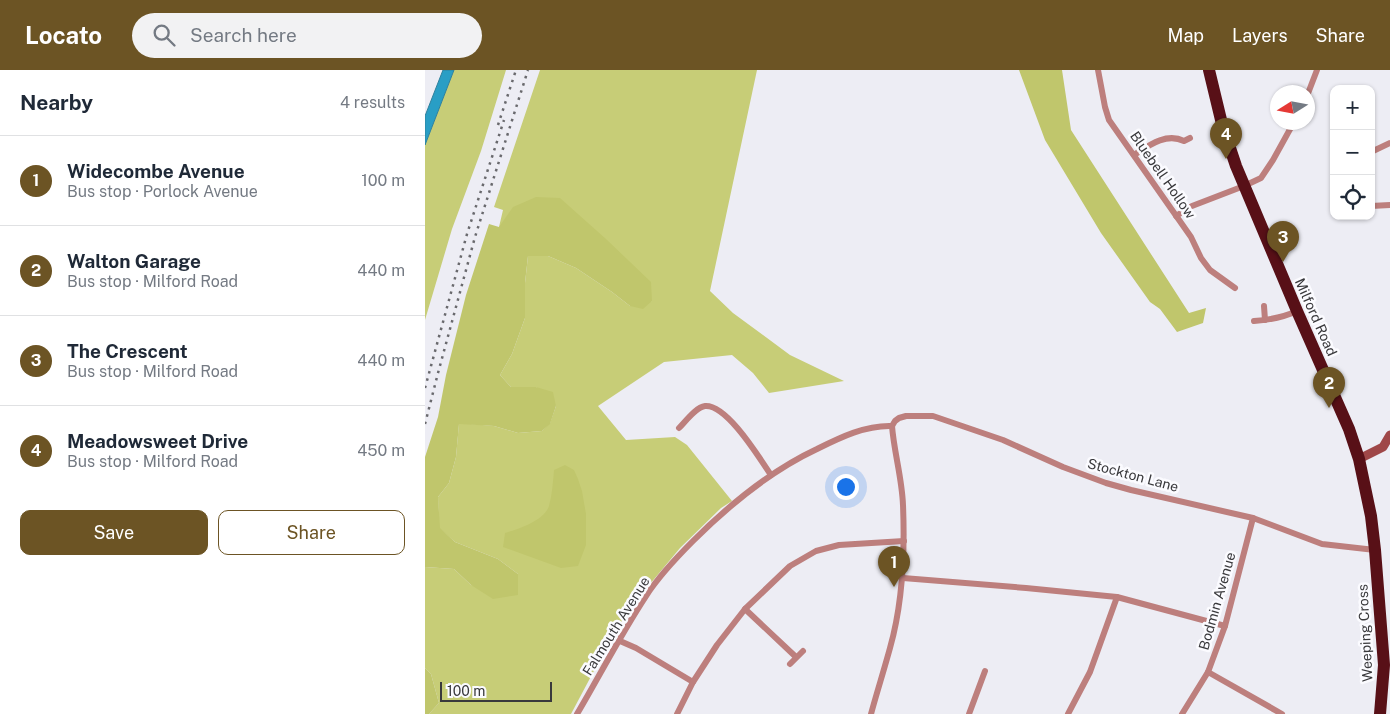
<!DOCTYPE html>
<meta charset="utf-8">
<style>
body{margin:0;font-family:"Public Sans",sans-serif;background:#f2f2f3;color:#1f2937}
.controls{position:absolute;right:15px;top:15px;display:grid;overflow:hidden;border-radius:10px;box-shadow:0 1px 4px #0004}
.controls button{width:45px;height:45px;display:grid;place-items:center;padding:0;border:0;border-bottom:1px solid #e0e1e3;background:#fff;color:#1f2937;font:25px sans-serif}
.compass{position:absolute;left:845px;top:15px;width:45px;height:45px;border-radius:50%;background:#fff;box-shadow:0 1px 4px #0004;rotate:259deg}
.scale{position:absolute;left:15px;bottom:12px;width:112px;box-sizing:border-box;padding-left:5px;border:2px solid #39393c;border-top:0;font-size:14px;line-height:18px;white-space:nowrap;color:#39393c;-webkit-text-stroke:4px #fbfbff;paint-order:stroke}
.you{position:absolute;left:420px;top:416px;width:18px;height:18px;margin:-12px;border:4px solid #fff;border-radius:50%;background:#1a73e8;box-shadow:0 0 0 8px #1a73e833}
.badge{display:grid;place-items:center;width:32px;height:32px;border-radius:50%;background:#6c5424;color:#fff;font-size:16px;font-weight:700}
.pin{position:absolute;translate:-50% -41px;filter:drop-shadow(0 1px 2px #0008)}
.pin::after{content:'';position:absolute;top:26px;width:18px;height:15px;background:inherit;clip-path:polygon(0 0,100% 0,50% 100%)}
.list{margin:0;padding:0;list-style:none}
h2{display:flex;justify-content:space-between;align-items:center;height:65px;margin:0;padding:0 20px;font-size:21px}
h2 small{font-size:16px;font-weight:400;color:#747a83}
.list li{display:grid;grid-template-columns:32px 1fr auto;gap:15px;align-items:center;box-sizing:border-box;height:90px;padding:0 20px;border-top:1px solid #e0e1e3}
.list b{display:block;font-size:19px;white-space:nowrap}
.list p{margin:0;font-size:16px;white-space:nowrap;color:#747a83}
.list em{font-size:16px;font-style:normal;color:#747a83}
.actions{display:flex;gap:10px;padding:15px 20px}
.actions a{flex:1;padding:11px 0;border:1px solid #6c5424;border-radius:10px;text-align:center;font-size:18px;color:#6c5424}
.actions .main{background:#6c5424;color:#fff}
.icon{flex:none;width:28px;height:28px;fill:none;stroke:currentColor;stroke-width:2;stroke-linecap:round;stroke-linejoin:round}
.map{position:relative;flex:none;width:965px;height:644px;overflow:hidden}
header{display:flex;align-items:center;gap:30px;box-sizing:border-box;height:70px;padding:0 25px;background:#6c5424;color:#fff}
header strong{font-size:24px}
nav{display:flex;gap:28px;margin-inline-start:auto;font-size:18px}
.search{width:350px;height:45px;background:#f2f2f3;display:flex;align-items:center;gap:12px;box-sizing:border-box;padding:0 18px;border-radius:28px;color:#747a83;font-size:19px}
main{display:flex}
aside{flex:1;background:#fff}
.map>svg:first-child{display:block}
.green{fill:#c7cd77}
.forest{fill:#c0c66c}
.water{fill:#299ec5;stroke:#2e809c}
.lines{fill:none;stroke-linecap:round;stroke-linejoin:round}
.street{stroke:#bd7f7d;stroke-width:6}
.secondary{stroke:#9f4748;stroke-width:9}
.highway{stroke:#581017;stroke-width:12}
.rail{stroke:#69696d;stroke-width:2.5;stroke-dasharray:2.5 5;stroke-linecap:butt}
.labels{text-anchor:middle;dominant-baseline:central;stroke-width:5;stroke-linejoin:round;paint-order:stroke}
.street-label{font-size:14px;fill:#39393c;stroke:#fbfbff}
</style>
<header>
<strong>Locato</strong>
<div class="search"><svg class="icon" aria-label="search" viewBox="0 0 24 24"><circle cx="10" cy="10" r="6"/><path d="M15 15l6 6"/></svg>Search here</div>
<nav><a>Map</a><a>Layers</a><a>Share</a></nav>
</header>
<main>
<aside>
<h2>Nearby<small>4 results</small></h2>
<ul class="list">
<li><span class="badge">1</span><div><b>Widecombe Avenue</b><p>Bus stop · Porlock Avenue</p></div><em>100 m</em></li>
<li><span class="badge">2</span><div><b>Walton Garage</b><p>Bus stop · Milford Road</p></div><em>440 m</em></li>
<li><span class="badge">3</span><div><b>The Crescent</b><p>Bus stop · Milford Road</p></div><em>440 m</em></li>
<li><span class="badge">4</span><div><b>Meadowsweet Drive</b><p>Bus stop · Milford Road</p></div><em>450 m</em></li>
</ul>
<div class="actions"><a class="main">Save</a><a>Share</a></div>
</aside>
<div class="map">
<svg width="965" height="644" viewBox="0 0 965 644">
<rect width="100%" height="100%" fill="#ededf4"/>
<!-- green -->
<g class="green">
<polygon points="29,0 81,0 56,81 27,159 0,250 0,75"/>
<polygon points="115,0 332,0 285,221 308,243 365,285 419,311 344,323 328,303 307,285 239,292 173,336 201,370 250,367 262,375 307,431 296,438 255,478 205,538 180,580 146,644 4,644 14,633 6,604 0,598 0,497 29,499 46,515 93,525 93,504 73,489 30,472 14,458 13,427 24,413 31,387 34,353 69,356 93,363 117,361 125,353 131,336 111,317 86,317 75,305 87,284 100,248 100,213 103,186 123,186 151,198 187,222 205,236 227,231 74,157 78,140 69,137"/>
</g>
<!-- forest -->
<g class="forest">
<polygon points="594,0 637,0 646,60 764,243 781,238 778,253 752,262 735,239 725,232 676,163 620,70"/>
<polygon points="111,127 135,128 181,169 226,212 227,231 218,239 205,236 187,222 151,198 123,186 103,186 100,213 100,248 87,284 75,305 86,317 111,317 128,322 131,336 125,354 117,361 93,363 69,356 34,354 31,387 24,413 13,427 15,458 30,472 73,489 93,504 93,525 68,529 46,515 29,499 0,497 0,387 13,347 21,305 41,225 64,154 74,157 88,137"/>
<path d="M140,395L149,400L153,409L157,421L161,444V475L153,496L136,498L78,477L80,463C93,459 119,451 124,436C127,425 128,412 129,400Z"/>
<polygon points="0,598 6,604 14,633 4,644 0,644"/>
</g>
<!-- water -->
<polygon class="water" points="18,0 29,0 0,75 0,46"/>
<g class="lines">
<!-- street -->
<g class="street">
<polyline points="673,0 680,37 684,50 766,167 776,188 785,200 810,218"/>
<polyline points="882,26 892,0"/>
<polyline points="946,82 965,73"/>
<path d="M709,85C723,76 741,62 759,71L765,68"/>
<polyline points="946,136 965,135"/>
<polyline points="751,146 767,136 819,116 836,108 848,90 869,52"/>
<polyline points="839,236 840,250"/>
<path d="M829,251C844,250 857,248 872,241"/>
<polyline points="467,356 470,351 474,348 481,346 508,346 578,370 638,397 681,413 706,420 828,448 897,474 950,480"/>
<path d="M254,358C260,352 271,337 280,336C302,334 335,389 346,405"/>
<polyline points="478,508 601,518 692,527 800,556"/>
<polyline points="320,539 371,587"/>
<polyline points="195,571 211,578 268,612"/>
<polyline points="365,594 378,581"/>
<polyline points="783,602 857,644"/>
<path d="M152,644C175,605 196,564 221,526C234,506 251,488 268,471C305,434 345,401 392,379C416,367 441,355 467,356"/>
<polyline points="252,644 268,612 292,575 320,539 365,496 391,481 414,475 479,471"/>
<path d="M446,644C452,622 459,600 465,578C478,532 480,483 478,435C477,408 469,382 467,356"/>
<polyline points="544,644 560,601"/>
<polyline points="643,644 665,602 692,527"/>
<polyline points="757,644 783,602 800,556 828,448"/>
</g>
<!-- secondary -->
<polyline class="secondary" points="934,389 958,377 965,365"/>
<!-- highway -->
<polyline class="highway" points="784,0 797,54 811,96 872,241 924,359 934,389 946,446 950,480 959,595 955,644"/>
<!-- rail -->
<g class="rail">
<polyline points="73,55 91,0"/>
<polyline points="0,318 42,164 79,50"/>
<polyline points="0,354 13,303 50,167 103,0"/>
</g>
</g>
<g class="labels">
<!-- street labels -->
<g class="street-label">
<text transform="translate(738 105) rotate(55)">Bluebell Hollow</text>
<text transform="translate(891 247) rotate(66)">Milford Road</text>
<text transform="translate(708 405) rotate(15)">Stockton Lane</text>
<text transform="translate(792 531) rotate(-74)">Bodmin Avenue</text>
<text transform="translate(191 556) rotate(-58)">Falmouth Avenue</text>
<text transform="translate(940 563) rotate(-93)">Weeping Cross</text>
</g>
</g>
</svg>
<div class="controls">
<button>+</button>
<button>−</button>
<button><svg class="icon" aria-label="locate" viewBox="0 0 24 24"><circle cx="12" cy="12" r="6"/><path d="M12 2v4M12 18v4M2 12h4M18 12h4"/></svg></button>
</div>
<svg class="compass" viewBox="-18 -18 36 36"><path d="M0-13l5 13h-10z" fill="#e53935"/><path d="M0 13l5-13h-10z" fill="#747a83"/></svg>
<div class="scale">100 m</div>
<div class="you"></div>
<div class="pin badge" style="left:469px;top:517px">1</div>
<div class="pin badge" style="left:904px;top:338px">2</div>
<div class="pin badge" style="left:858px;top:192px">3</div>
<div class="pin badge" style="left:801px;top:89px">4</div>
</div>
</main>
